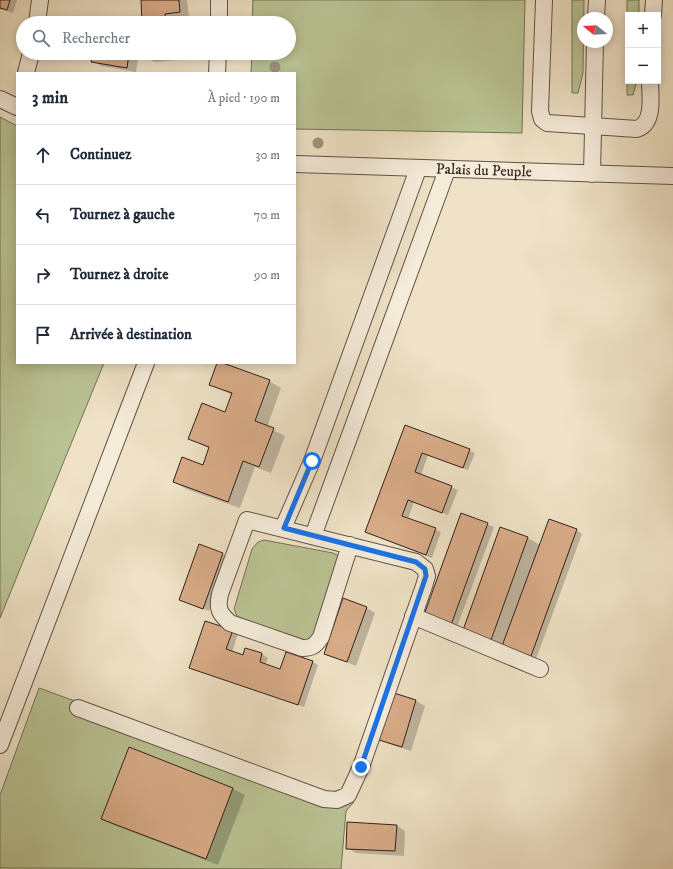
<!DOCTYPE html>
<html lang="fr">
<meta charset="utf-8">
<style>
body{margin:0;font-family:"IM FELL DW Pica",serif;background:#f2f2f3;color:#1f2937}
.controls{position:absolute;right:12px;top:12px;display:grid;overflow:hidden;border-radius:0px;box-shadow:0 2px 10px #0003}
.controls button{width:36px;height:36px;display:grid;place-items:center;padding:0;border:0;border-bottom:1px solid #e0e1e3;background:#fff;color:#1f2937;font:20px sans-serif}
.compass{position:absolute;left:577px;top:12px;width:36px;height:36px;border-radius:50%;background:#fff;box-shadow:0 2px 10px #0003;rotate:288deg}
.stop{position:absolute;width:12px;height:12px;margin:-9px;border:3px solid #1a73e8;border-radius:50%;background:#fff}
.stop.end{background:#1a73e8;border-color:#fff;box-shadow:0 1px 4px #0008}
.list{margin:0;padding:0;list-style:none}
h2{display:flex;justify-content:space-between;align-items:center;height:52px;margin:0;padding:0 16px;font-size:17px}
h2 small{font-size:13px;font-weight:400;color:#747a83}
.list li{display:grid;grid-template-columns:26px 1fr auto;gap:12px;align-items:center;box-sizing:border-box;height:60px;padding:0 16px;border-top:1px solid #e0e1e3}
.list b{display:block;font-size:15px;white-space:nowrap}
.list em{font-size:13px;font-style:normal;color:#747a83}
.icon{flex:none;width:22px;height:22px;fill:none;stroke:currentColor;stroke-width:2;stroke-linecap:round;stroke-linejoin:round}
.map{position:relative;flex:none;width:673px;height:869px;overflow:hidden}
.search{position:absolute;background:#fff;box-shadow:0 2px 10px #0003;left:16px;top:16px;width:280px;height:44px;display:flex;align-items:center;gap:10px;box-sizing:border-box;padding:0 14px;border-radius:22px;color:#747a83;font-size:15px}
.panel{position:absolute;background:#fff;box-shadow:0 2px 10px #0003;left:16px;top:72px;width:280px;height:292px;border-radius:0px}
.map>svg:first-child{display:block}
.green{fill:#bac394;stroke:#767258}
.shadow{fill:#0003}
.building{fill:#d8ac88;stroke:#33211b}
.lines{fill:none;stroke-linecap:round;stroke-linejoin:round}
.minor-casing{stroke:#625146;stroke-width:18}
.minor{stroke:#f5ecda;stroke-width:16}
.tree{fill:#9e937c}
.route{stroke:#1a73e8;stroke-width:5}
.labels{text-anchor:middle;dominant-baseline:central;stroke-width:3.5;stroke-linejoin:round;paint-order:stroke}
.street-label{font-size:15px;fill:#33211b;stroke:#f5ecda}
</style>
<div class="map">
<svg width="673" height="869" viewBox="0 0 673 869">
<rect width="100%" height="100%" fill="#efe2c6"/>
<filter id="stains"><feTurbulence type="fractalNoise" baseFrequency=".005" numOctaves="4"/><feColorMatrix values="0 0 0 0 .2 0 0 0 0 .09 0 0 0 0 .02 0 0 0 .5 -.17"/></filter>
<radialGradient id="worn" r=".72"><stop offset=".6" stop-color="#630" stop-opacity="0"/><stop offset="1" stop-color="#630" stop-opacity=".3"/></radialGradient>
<!-- green -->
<g class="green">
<polygon points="253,0 525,0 522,133 295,129 295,73 251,73 252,53 289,53 289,23 252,23"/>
<polygon points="572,0 584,0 583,73 578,93 572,93"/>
<polygon points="627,0 639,0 639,15 628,15 628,81 637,81 633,95 627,95"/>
<polygon points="0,117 17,126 17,363 104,363 0,618"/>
<polygon points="264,540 333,553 339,556 319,632 303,642 244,621 237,616 234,609 252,549 258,542"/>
<polygon points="39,688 354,802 346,811 341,869 0,868 0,795"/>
</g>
<!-- shadow -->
<g class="shadow">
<polygon points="0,0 17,0 13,13 0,9"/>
<polygon points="142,0 187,0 189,17 174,18 174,23 143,23"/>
<polygon points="47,53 139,53 136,72 101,66 93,61 93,59 56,59"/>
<polygon points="146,53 176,53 177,60 155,62 146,57"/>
<polygon points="218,363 269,381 281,388 267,427 285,436 271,473 255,467 240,508 186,489 174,482 203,466 210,449 190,439 225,413 232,395 210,384"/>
<polygon points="405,426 475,453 468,470 428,455 421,475 458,490 448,515 414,502 408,519 441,532 432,558 366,532"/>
<polygon points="462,514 494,527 457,627 431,618"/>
<polygon points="576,530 582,534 536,659 464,630 528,538 540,545"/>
<polygon points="222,554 228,557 209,611 180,600"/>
<polygon points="367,608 375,613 356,666 325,653"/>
<polygon points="206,622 238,634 232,652 244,656 246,649 262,654 268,658 265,665 281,670 313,662 318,665 304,707 191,668"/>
<polygon points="394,694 416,701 425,706 411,751 389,744 380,739"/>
<polygon points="130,749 233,789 245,795 218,865 114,825 103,819"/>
<polygon points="397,826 405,831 404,856 356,853 347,848"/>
</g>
<!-- building -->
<g class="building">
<polygon points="0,0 10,0 7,10 0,8"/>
<polygon points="141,0 179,0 180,12 165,14 166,23 142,23"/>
<polygon points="47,20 89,21 89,23 47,23"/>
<polygon points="46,53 88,53 88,55 46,54"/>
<polygon points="93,53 129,53 127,68 91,62"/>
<polygon points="145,53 168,53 168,55 145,57"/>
<polygon points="217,363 223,363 270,380 255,421 274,428 259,467 243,461 228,502 173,482 182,457 203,465 209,447 188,439 202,403 225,412 232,393 209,385"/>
<polygon points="405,425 470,449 463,468 422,453 415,472 452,486 442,513 408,500 402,516 436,528 426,555 365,532"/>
<polygon points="461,513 488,523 451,625 424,615"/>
<polygon points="549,519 577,529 531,656 502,646"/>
<polygon points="500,527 528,537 491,640 463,630"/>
<polygon points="199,544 223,553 203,609 179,600"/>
<polygon points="343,598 367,607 347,662 324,654"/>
<polygon points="205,621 233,630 226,649 243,655 245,648 262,653 260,662 280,669 286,652 313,661 298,705 189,668"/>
<polygon points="394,693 416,700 402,747 379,740"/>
<polygon points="129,747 233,788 206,859 101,819"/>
<polygon points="347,822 397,825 395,851 346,849"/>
</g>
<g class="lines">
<!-- minor casing -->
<g class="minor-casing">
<g id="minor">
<path d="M544,0L540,111L542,119L547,123L637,129C655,123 650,96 650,81"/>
<polyline points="653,15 654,0"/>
<polyline points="596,18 597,0"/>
<polyline points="37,23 40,0"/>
<polyline points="219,23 219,0"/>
<polyline points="26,73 31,53"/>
<polyline points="217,73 218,53"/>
<polyline points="0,99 17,107"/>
<path id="s1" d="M295,164L673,176"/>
<polyline points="592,174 595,42"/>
<polyline points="283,528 312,461 418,169"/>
<polyline points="313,536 447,170"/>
<polyline points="413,616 540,669"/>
<path d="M78,708L324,799L337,800L348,795L361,767L424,586L427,576L425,569L416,562L247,520L220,594C217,609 219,613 230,623L302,648C312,648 315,646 321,637L350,545"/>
<polyline points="0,745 146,363"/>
</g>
</g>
<!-- minor -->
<use href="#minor" class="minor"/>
</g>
<!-- trees -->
<g class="tree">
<circle cx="275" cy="67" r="5.5"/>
<circle cx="318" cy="143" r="5.5"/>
</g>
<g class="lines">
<!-- route -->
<polyline class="route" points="312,461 284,528 416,562 425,569 426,576 361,767"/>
</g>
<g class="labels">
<!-- street labels -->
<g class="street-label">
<text stroke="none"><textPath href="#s1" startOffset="189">Palais du Peuple</textPath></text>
</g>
</g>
<rect width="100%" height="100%" filter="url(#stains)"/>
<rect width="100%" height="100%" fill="url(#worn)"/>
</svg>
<div class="controls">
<button>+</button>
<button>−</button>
</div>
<svg class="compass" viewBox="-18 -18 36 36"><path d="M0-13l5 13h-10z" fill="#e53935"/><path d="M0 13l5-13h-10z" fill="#747a83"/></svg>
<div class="stop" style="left:312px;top:461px"></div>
<div class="stop end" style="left:361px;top:767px"></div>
<div class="search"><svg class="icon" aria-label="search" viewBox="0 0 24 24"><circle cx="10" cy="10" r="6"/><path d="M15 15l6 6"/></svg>Rechercher</div>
<section class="panel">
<h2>3 min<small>À pied · 190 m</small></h2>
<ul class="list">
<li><svg class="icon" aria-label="ahead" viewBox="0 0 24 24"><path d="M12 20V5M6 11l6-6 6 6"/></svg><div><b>Continuez</b></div><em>30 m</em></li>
<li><svg class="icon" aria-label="left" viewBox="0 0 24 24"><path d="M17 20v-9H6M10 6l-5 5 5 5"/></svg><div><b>Tournez à gauche</b></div><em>70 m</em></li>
<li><svg class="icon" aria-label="right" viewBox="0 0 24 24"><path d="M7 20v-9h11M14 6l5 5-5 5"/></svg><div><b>Tournez à droite</b></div><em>90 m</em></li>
<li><svg class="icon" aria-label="arrive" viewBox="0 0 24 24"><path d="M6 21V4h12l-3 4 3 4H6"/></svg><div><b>Arrivée à destination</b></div></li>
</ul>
</section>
</div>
